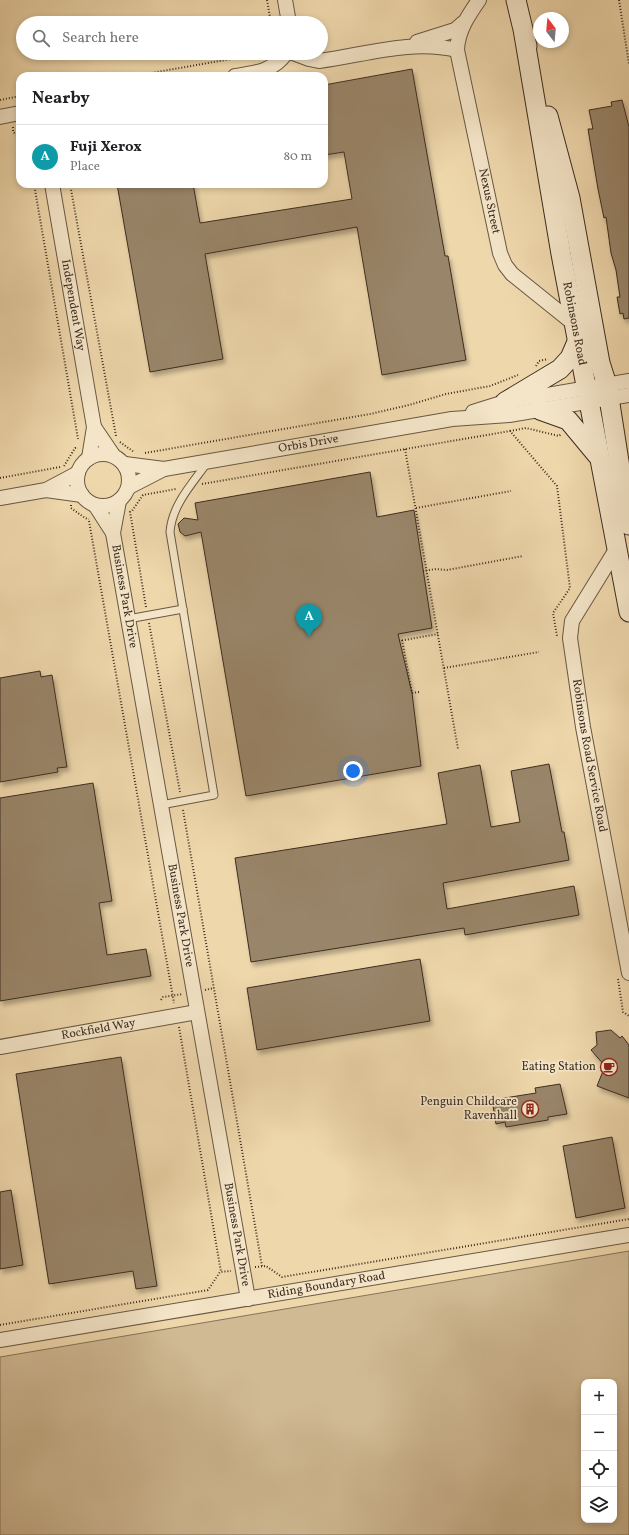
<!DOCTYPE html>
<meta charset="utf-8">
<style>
body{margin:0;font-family:Vollkorn,serif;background:#f2f2f2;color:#202124}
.controls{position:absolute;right:12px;bottom:12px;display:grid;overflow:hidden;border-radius:8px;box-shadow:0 2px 6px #0003}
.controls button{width:36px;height:36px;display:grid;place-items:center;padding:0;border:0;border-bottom:1px solid #e0e0e0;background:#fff;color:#202124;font:20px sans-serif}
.compass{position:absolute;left:533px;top:12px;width:36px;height:36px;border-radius:50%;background:#fff;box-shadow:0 2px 6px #0003;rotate:344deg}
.you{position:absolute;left:353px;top:771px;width:14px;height:14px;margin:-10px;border:3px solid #fff;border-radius:50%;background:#1a73e8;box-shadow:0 0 0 6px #1a73e833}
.badge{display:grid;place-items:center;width:26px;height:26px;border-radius:50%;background:#8f2418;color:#fff;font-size:13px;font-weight:700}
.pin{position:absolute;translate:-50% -33px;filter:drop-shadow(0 1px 2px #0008)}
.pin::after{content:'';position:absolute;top:21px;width:14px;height:12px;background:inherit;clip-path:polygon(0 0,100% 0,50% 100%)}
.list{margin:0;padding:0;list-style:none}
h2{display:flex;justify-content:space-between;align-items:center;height:52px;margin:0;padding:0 16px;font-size:17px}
h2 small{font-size:13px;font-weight:400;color:#757577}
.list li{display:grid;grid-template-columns:26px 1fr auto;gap:12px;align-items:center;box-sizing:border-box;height:64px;padding:0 16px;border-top:1px solid #e0e0e0}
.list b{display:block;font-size:15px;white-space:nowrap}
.list p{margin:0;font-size:13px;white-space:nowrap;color:#757577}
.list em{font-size:13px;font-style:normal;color:#757577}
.icon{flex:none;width:22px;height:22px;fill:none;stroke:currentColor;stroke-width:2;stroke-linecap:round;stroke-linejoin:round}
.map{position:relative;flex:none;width:629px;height:1535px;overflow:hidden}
.search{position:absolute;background:#fff;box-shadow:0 2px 6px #0003;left:16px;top:16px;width:312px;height:44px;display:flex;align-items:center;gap:10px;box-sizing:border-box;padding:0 14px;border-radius:22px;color:#757577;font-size:15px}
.panel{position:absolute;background:#fff;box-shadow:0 2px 6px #0003;left:16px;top:72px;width:312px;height:116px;border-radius:12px}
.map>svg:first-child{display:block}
.green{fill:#d0ba94;stroke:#86745a;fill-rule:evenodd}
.building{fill:#998569;stroke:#3d2d21;filter:url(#shadow)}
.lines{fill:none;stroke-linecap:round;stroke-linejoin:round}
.lane-casing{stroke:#695844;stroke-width:9}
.street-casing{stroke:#695844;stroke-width:16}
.secondary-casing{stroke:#3d2d21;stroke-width:21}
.path{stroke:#3d2d21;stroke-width:2;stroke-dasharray:1 2;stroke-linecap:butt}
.lane{stroke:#f4e5c8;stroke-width:7}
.street{stroke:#f4e5c8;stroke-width:14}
.secondary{stroke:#f4e5c8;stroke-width:19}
.labels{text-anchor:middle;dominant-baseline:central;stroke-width:3.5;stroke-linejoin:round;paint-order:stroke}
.street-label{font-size:12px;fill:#3d2d21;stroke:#f4e5c8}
.poi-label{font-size:12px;fill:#3d2d21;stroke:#f4e5c8;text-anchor:end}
</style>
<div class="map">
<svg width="629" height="1535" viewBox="0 0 629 1535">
<defs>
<filter id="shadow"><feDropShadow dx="2.5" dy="4" stdDeviation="2" flood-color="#0004"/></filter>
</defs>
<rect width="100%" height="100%" fill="#eed7ab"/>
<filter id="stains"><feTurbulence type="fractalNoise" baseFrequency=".005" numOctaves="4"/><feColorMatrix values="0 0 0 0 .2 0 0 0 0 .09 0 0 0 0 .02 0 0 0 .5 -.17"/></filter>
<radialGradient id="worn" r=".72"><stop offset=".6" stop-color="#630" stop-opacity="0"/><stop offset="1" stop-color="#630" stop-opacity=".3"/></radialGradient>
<!-- green -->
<path class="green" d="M629,1251V1535H0V1357ZM584,1382H614V1520H584Z"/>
<!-- building -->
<g class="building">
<polygon points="412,69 445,256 448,256 466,360 382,375 357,227 205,254 223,359 150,372 117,184 193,184 200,223 352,199 344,152 324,155 324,85"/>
<polygon points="622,100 629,127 629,318 624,319 623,313 620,314 617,297 620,297 616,270 611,253 606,217 604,218 598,189 588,129 593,129 589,110 612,106 611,102"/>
<polygon points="370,472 377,517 414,510 432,628 398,634 412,693 421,766 246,796 201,532 185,536 180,532 178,524 184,518 198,520 195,503"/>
<polygon points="40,671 41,677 52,675 67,767 57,768 58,772 0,782 0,678"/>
<polygon points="549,764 562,832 564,832 569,860 443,883 447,909 574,886 579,915 465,935 464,928 251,962 235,858 447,824 438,773 480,765 491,827 520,822 511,771"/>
<polygon points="93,783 112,901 99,903 107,955 146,949 151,976 0,1001 0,798"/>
<polygon points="420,959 430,1021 257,1050 247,988"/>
<polygon points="611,1030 620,1038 622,1036 629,1045 629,1098 597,1086 605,1066 591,1050 597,1045 596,1032"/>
<polygon points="121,1057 157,1286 136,1289 133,1271 49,1284 16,1074"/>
<polygon points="560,1084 567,1114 548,1117 548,1120 506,1127 505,1122 496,1124 492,1100 536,1093 535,1088"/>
<polygon points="612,1137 625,1208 576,1218 563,1146"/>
<polygon points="11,1190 23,1265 0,1269 0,1192"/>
</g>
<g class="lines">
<!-- lane casing -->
<g class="lane-casing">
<g id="lane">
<polyline points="128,619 183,609"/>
<path d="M161,805L214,795L170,532C172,505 192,484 207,463"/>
</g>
</g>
<!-- street casing -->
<g class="street-casing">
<g id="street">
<polyline points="285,0 289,23"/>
<path id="s1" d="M479,0C468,16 458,30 457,50L500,253L505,265L512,274L573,323"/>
<polyline points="417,42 455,30 463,23"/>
<path d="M293,53L309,59L319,61C365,55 411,39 457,50"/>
<path d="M235,76C255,73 274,71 286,53"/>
<polyline points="0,117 20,113"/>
<path id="s2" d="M52,184L94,427L89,458"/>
<polyline points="473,412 505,402 629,381"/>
<polyline points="94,427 113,455"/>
<circle cx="103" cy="480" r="26"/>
<polyline points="125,464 164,469"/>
<path id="s3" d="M129,487L164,469L452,419L509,415L629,395"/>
<polyline points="46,490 82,495"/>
<polyline points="0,498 46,490 78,473"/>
<path id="s4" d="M119,501L113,533L248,1299"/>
<polyline points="95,505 113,533"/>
<path id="s5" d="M617,548L572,621L570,638L583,727L629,973"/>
<path id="s6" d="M0,1047L197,1012"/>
<path id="s7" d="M0,1340L629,1235"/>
</g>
</g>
<!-- secondary casing -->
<g class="secondary-casing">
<g id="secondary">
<polyline points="516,0 527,46"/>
<path id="s8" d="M524,35L561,254L629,612"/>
<polyline points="548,116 570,198 600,363 607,385 629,525"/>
<polyline points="505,402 560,369 570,358 577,342"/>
<polyline points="540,410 568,420 597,455"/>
</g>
</g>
<!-- path -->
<g class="path">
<polyline points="267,0 271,23"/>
<polyline points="619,0 629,64"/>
<polyline points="134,76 265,53"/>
<polyline points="0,100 20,96"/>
<polyline points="13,127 13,132 20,137"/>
<polyline points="34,184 78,439"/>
<polyline points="70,184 116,436"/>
<polyline points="536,366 539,361 548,359"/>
<polyline points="510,431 526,428 559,436 561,434"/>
<polyline points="120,442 134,452"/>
<polyline points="405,449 458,749"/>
<polyline points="145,453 370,414 409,405 446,394 490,386 518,375"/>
<polyline points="64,466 75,448 78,448"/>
<polyline points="0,478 60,467"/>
<polyline points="202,484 510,431 557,486 570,588 553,613 557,636"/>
<polyline points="71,505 71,508 85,518 89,519"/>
<polyline points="416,508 511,491"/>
<polyline points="89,521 174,1003"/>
<polyline points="423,571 436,569 447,570 523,556"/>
<polyline points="146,607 130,512 132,511 143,495 176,489"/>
<polyline points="149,623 180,792"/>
<polyline points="402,640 412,693 419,692"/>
<polyline points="399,641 438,634"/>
<polyline points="444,668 539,652"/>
<polyline points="183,810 262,1266"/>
<polyline points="618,979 623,1012 629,1016"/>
<polyline points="205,990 214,988"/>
<polyline points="161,1000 163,997 183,994"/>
<polyline points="179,1027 221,1272"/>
<polyline points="255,1267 266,1266 282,1277 629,1219"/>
<polyline points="0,1325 208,1290 220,1272 231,1271"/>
</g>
<!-- lane -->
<use href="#lane" class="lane"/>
<!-- street -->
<use href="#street" class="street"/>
<!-- secondary -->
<use href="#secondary" class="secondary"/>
</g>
<!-- icons -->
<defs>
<g id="cafe-ring" transform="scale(0.9)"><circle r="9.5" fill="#f4e5c8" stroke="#8f2418" stroke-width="1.5"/><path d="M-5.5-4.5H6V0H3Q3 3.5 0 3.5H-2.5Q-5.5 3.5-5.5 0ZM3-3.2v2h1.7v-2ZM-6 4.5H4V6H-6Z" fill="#8f2418"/></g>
<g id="building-ring" transform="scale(0.9)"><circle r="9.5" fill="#f4e5c8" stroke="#8f2418" stroke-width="1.5"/><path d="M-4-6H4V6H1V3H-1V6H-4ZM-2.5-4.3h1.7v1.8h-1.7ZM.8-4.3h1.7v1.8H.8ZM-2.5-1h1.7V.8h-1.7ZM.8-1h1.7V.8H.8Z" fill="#8f2418"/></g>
</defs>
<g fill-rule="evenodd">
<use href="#cafe-ring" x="609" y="1067"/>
<use href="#building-ring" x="530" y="1109"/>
</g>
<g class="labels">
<!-- street labels -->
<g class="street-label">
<text stroke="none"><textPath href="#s1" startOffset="210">Nexus Street</textPath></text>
<text stroke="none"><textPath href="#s2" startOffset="123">Independent Way</textPath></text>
<text stroke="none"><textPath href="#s8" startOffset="293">Robinsons Road</textPath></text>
<text stroke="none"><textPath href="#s3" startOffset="186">Orbis Drive</textPath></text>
<text stroke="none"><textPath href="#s4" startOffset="97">Business Park Drive</textPath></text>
<text stroke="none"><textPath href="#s5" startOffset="222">Robinsons Road Service Road</textPath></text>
<text stroke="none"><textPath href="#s4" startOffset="421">Business Park Drive</textPath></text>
<text stroke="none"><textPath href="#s6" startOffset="100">Rockfield Way</textPath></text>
<text stroke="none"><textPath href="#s4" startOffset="745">Business Park Drive</textPath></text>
<text stroke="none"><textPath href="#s7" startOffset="331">Riding Boundary Road</textPath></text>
</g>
<!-- poi labels -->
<g class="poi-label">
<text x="596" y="1067">Eating Station</text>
<text x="517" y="1102">Penguin Childcare<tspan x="517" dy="14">Ravenhall</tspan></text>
</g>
</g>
<rect width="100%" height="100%" filter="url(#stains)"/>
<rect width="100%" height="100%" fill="url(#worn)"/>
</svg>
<div class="controls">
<button>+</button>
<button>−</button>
<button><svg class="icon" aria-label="locate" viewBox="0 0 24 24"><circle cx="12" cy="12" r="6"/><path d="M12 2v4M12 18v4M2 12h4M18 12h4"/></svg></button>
<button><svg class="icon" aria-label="layers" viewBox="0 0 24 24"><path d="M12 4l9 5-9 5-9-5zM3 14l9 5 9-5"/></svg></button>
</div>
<svg class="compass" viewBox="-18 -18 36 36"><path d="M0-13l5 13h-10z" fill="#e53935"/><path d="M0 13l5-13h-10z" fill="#757577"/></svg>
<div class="you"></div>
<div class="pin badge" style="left:309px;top:637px;background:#0f9aa8">A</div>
<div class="search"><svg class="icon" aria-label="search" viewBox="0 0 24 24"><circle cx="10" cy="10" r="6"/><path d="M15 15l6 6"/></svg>Search here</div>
<section class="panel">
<h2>Nearby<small></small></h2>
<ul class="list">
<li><span class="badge" style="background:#0f9aa8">A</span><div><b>Fuji Xerox</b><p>Place</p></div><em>80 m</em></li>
</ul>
</section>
</div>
